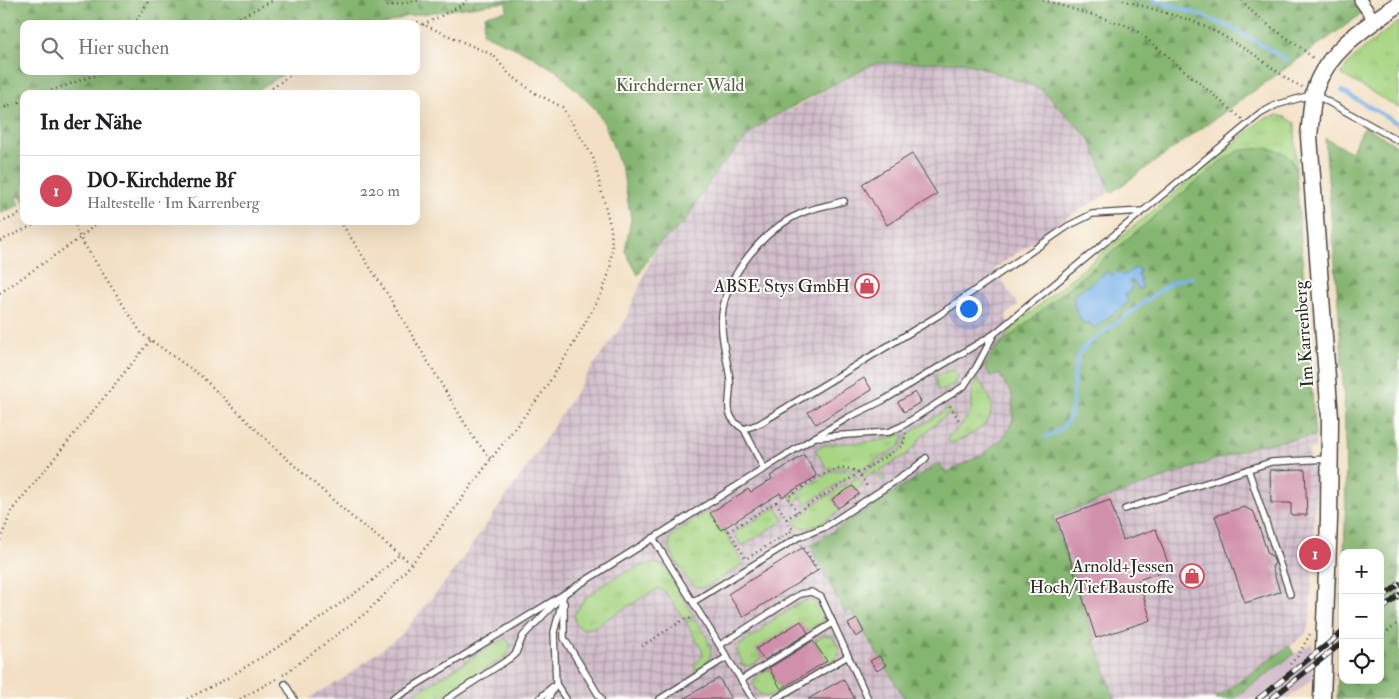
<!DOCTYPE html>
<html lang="de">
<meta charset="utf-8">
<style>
body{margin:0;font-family:"IM FELL Double Pica",serif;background:#f6f6f6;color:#202124}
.controls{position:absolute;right:15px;bottom:15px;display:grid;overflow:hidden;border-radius:10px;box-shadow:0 5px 20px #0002}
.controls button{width:45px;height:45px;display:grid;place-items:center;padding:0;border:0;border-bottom:1px solid #e0e0e0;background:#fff;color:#202124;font:25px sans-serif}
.you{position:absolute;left:968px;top:308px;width:18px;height:18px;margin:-12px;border:4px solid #fff;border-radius:50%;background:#1a73e8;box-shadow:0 0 0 8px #1a73e833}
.badge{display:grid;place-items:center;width:32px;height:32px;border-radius:50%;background:#d1495b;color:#fff;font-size:16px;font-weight:700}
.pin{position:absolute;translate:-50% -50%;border:2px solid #fff;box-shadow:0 1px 5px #0006}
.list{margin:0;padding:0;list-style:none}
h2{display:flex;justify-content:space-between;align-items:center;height:65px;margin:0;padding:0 20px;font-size:21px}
h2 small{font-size:16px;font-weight:400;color:#757577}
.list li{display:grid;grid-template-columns:32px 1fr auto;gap:15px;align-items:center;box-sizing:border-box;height:70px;padding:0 20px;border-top:1px solid #e0e0e0}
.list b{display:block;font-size:19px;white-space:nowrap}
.list p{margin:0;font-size:16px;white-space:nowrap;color:#757577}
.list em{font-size:16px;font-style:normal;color:#757577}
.icon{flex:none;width:28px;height:28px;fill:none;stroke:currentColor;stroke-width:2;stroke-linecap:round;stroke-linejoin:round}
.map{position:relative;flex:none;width:1399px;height:699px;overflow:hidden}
.search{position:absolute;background:#fff;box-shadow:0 5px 20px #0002;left:20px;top:20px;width:400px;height:55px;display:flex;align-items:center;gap:12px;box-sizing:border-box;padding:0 18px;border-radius:10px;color:#757577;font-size:19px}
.panel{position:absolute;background:#fff;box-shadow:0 5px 20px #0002;left:20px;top:90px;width:400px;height:135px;border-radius:10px}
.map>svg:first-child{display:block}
.industrial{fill:url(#industrial-grid)}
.railway{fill:#d1bdcb}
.grass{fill:url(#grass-tufts);stroke:#698057}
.forest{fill:url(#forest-firs);stroke:#58704e}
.water{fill:#7ab4eb;stroke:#52708b}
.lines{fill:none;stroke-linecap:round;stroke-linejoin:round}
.stream{stroke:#7ab4eb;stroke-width:4}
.building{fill:#d08fab}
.lane-casing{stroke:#494642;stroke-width:8}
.street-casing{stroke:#494642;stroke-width:14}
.secondary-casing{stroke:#494642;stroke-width:19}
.path{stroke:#494642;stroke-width:2.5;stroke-dasharray:1 4;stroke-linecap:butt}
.lane{stroke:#fff;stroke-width:5.5}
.street{stroke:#fff;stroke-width:11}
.secondary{stroke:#fff;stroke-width:16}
.rail-casing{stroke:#2b2b2b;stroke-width:5.5}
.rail{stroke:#fdfcf7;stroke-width:4;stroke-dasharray:11;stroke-linecap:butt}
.labels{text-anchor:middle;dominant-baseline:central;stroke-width:4;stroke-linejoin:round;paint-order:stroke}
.park-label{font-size:18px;fill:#505e45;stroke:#fdfcf7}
.poi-label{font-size:18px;fill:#2b2b2b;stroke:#fdfcf7;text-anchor:end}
.street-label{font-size:18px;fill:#2b2b2b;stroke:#fdfcf7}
</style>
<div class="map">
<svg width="1399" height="699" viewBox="0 0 1399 699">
<defs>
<pattern id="industrial-grid" width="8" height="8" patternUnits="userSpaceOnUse" patternTransform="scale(1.25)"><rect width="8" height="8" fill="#d1bdcb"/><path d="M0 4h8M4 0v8" fill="none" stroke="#aa9aa5"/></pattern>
<pattern id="grass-tufts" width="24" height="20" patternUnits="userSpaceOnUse" patternTransform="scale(1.25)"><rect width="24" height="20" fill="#a7d583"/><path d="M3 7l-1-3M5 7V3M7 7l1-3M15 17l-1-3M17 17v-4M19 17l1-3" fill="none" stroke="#90b771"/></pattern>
<pattern id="forest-firs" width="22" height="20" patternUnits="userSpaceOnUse" patternTransform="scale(1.25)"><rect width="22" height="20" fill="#85b671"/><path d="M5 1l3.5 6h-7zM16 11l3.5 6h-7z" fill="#6d945d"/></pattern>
</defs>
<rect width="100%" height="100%" fill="#fdfcf7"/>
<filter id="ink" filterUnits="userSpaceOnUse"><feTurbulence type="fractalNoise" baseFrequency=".02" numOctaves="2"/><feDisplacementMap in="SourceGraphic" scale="10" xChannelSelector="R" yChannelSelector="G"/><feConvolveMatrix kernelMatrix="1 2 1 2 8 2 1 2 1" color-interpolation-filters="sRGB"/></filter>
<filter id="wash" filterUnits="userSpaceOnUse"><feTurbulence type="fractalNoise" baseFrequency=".0096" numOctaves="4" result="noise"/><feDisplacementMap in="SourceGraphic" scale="20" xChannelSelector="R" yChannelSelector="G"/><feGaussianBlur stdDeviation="1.12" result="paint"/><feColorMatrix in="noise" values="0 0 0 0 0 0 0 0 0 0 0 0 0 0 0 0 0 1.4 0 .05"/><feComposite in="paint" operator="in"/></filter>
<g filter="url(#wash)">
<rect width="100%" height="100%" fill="#f3e0c4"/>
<!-- industrial -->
<g class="industrial">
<polygon points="965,62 1043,90 1090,139 1110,192 1071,215 994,269 1018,305 1005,316 1016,332 993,351 999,374 1012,394 1013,419 1005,436 985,453 946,474 938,463 810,546 846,613 851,609 905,699 308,699 344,678 402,634 450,576 529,464 590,370 624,323 657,245 684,223 715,173 743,140 769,119 796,107 875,63"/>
<polygon points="1315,436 1315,448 1309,452 1309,467 1315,469 1315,495 1310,624 1305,634 1293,644 1215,699 1115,699 1053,516 1257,445"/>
</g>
<!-- railway -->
<polygon class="railway" points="1312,643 1312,679 1287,699 1233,699 1294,654"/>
<!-- grass -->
<g class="grass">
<path d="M1399,22V108L1341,74C1356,51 1377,38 1399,22Z"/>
<polygon points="1278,115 1285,117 1295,123 1296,172 1291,158 1220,162 993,351 1019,322 1263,119"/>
<polygon points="950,370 952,370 956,374 956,380 954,384 943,391 941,389 938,391 935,377"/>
<path d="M978,378C981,385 987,392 990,399C999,424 969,436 952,443L948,442V437C956,430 969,420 971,409C974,395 969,393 978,378Z"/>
<polygon points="949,408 956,418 948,413 922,436 915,446 906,455 880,470 885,479 882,481 876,471 864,479 861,474 902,449 906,442 909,433"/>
<path d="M902,434L904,436L900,446L859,471C850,466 837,465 828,470L815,450C828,441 841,444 856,443C872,442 888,440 902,434Z"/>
<polygon points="841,470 852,472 854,474 806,504 801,497 793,503 790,497 832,471"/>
<path d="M858,477L863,485L856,489L853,486L832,499L840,511C826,519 806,538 794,521L809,511L808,508Z"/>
<polygon points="776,507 784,520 742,546 734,533"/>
<polygon points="709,511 721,529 723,528 742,562 740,566 708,586 701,588 695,586 690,583 670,551 669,540 672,535"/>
<path d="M657,563L664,566L694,617L683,618L665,591L657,589L592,628L581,629L575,622L574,615C579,608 583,599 591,594C610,579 633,566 657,563Z"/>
<path d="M808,600C818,602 819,607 823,615L821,622L807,631L801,622L756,649L762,658L750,666L740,664L742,662L737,651L740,644L763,630L762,627L803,601Z"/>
<path d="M695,620C709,641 721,651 698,672L694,666L703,656L702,650L685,621Z"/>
<polygon points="824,635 833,637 839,649 839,654 834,660 827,661 815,641"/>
<polygon points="503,639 507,639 511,646 507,655 437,699 406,699"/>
<path d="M769,669L781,689L780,692C764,699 762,699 753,684L756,677Z"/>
</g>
<!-- forest -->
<g class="forest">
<polygon points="0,0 1354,0 1363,13 1111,193 1090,139 1041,89 965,62 875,63 769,119 753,131 730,156 715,173 684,223 657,245 638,275 625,251 631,219 623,173 605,125 596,110 558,72 528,54 483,33 485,16 489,14 507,11 506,2 407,16 385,24 24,24 24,71 288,71 253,94 24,94 24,203 20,196 16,198 19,205 0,214"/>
<path d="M1365,126L1399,147V699H1337L1343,577V680H1380V553H1344C1351,414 1335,276 1325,138L1351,152Z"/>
<path d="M1266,148C1285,152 1289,152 1296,172L1315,436L1257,445L1053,517L1115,699H905L851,610L845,613L810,546L939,463L946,473L985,453L1005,436L1013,419L1012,394L999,374L991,377L985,367L993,351L1220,162L1240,150Z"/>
<polygon points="1289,646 1294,654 1233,699 1215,699"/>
</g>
<!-- water -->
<polygon class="water" points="1137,267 1140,271 1138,275 1141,280 1139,281 1143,287 1139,289 1132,280 1129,282 1132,286 1130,291 1125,295 1129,302 1094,328 1089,322 1084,324 1076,311 1076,308 1073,303 1075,300 1073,296 1108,271 1112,276 1116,272 1120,273 1123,276"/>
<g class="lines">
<!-- stream -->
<g class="stream">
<polyline points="1153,0 1198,14 1236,30 1287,60"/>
<polyline points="1342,91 1399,124"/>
<path d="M1046,437C1051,434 1059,432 1063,427C1083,405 1064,368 1086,345L1172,282L1192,277"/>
</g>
</g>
<g id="blocks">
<!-- building -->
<g class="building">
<polygon points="912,154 937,194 887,225 862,184"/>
<polygon points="864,378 872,390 816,424 808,412"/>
<polygon points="915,392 921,402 904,412 898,402"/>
<polygon points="804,455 817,476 782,497 780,493 721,530 710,513 748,489 751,492 772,479 770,476"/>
<polygon points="1305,469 1307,515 1291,515 1291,503 1271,503 1270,470"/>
<polygon points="853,486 859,494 838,508 832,499"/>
<polygon points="1110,500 1123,540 1156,529 1170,569 1138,580 1151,620 1096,638 1057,519"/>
<polygon points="1244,507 1254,512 1268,554 1272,556 1275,563 1272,567 1280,592 1245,603 1215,516"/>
<polygon points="802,548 817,571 743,617 728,594"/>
<polygon points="857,619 864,632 856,637 848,624"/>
<polygon points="801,621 808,633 764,660 756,649"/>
<polygon points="813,641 827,661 781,689 769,668"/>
<polygon points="879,656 886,665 877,671 870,661"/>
<polygon points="719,678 731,699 683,699"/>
<polygon points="843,679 855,699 808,699"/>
</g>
</g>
</g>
<g filter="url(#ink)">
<use href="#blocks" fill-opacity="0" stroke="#494642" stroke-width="1"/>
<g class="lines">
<!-- lane casing -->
<g class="lane-casing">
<g id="lane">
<path d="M844,201C831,205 816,207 804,212C766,227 726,274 722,315C720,336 727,358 730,379C732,401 720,415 744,429L759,424L939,315L1068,226L1092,214L1143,211L1260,114L1276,105L1314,94L1399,141"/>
<polyline points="744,429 764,469"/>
<polyline points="817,437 889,432 902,426 964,386 977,366 993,336"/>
<polyline points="1248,469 1290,594"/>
<polyline points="1125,509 1271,462 1328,459"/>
<polyline points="653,538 753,699"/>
<polyline points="693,602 797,538 825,527 912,470 926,458"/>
<polyline points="564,603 564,638 601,699"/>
<polyline points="720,645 800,594 811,592 821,597 848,656"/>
<polyline points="741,680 833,623"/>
<polyline points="285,684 294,699"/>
<polyline points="556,684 566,699"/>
<polyline points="393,699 564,594"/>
<polyline points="447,699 515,655 523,636 557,601"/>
<polyline points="539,699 552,687"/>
<polyline points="548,699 556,684 554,632 564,594 815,437 849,417 884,400 994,334 1143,211"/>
<polyline points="660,699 727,657"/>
<polyline points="775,699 848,656 868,699"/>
</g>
</g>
<!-- street casing -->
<g class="street-casing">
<polyline id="street" points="1360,0 1375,21"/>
</g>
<!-- secondary casing -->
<g class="secondary-casing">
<path id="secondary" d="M1322,699L1329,519L1330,418L1309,136C1311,120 1311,104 1315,89C1328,50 1367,26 1399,4"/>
</g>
<!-- path -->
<g class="path">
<polyline points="390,0 385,2 387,6 420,0"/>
<polyline points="1043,0 1128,26 1140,33 1242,119"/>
<polyline points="1123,0 1193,21 1218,33 1255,55 1290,81 1302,87"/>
<path d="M1242,0C1261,25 1292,38 1314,59"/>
<polyline points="134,24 149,0"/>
<polyline points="226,24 274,0"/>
<polyline points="423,25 464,4 466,0"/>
<polyline points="42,94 106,71"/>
<polyline points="264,94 296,71"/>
<polyline points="0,109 24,100"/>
<polyline points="74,221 80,238 142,334 201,376 277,450 352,517 412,564"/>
<polyline points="340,221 388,295 473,437 491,459"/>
<polyline points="0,223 24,212"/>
<polyline points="0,241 42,221"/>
<polyline points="0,293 80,238 99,221"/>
<polyline points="950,406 959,420"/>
<polygon points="776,502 793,530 746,559 729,531"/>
<path d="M797,512L788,497C804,487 833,462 853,470C860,472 864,482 868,488"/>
<polyline points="786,519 901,447 904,442 906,433"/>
<polyline points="0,540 12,510 151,340"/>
<polyline points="801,546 802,545 820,573"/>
<polyline points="1380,638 1399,622"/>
<polyline points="642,646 683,620 693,618"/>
<polyline points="1290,664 1298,656 1310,634"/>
<polyline points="283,675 367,612 389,590 431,541 491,459 542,393 573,345 602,292 610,270 612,249 611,229 593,157 562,107 535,93 509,74 493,55 415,21 405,24"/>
<polyline points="1336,675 1343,670"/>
<polyline points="187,699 226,679 291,639 373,580 399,555"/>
<polyline points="240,699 278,678"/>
</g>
<!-- lane -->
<use href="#lane" class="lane"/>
<!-- street -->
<use href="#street" class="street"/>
<!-- secondary -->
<use href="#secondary" class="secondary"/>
<!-- rail casing -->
<g class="rail-casing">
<g id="rail">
<polyline points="1380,600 1399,584"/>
<polyline points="1380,611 1399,595"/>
<polyline points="1258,699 1343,632"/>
<polyline points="1271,699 1343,642"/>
</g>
</g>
<!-- rail -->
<use href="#rail" class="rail"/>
</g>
</g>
<!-- icons -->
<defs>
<g id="shop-ring" transform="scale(1.25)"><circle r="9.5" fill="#fdfcf7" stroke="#d1495b" stroke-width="1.5"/><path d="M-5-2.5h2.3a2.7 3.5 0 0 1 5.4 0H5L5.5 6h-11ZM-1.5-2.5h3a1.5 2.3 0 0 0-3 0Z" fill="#d1495b"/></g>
</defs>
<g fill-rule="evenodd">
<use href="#shop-ring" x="867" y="286"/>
<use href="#shop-ring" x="1192" y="576"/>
</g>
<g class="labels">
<!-- park labels -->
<g class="park-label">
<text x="680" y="85">Kirchderner Wald</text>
</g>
<!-- poi labels -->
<g class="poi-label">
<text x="850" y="286">ABSE Stys GmbH</text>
<text x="1174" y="566">Arnold+Jessen<tspan x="1174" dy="21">Hoch/TiefBaustoffe</tspan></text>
</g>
<!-- street labels -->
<g class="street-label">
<text transform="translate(1304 334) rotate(-94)">Im Karrenberg</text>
</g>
</g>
</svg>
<div class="controls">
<button>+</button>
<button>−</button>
<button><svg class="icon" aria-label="locate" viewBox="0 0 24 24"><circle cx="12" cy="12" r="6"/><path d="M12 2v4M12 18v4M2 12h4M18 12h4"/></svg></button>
</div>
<div class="you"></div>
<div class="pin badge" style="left:1315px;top:554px">1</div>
<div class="search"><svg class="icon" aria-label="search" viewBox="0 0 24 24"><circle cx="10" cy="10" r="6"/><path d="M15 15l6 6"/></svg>Hier suchen</div>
<section class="panel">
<h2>In der Nähe<small></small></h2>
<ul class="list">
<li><span class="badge">1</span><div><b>DO-Kirchderne Bf</b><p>Haltestelle · Im Karrenberg</p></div><em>220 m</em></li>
</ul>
</section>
</div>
